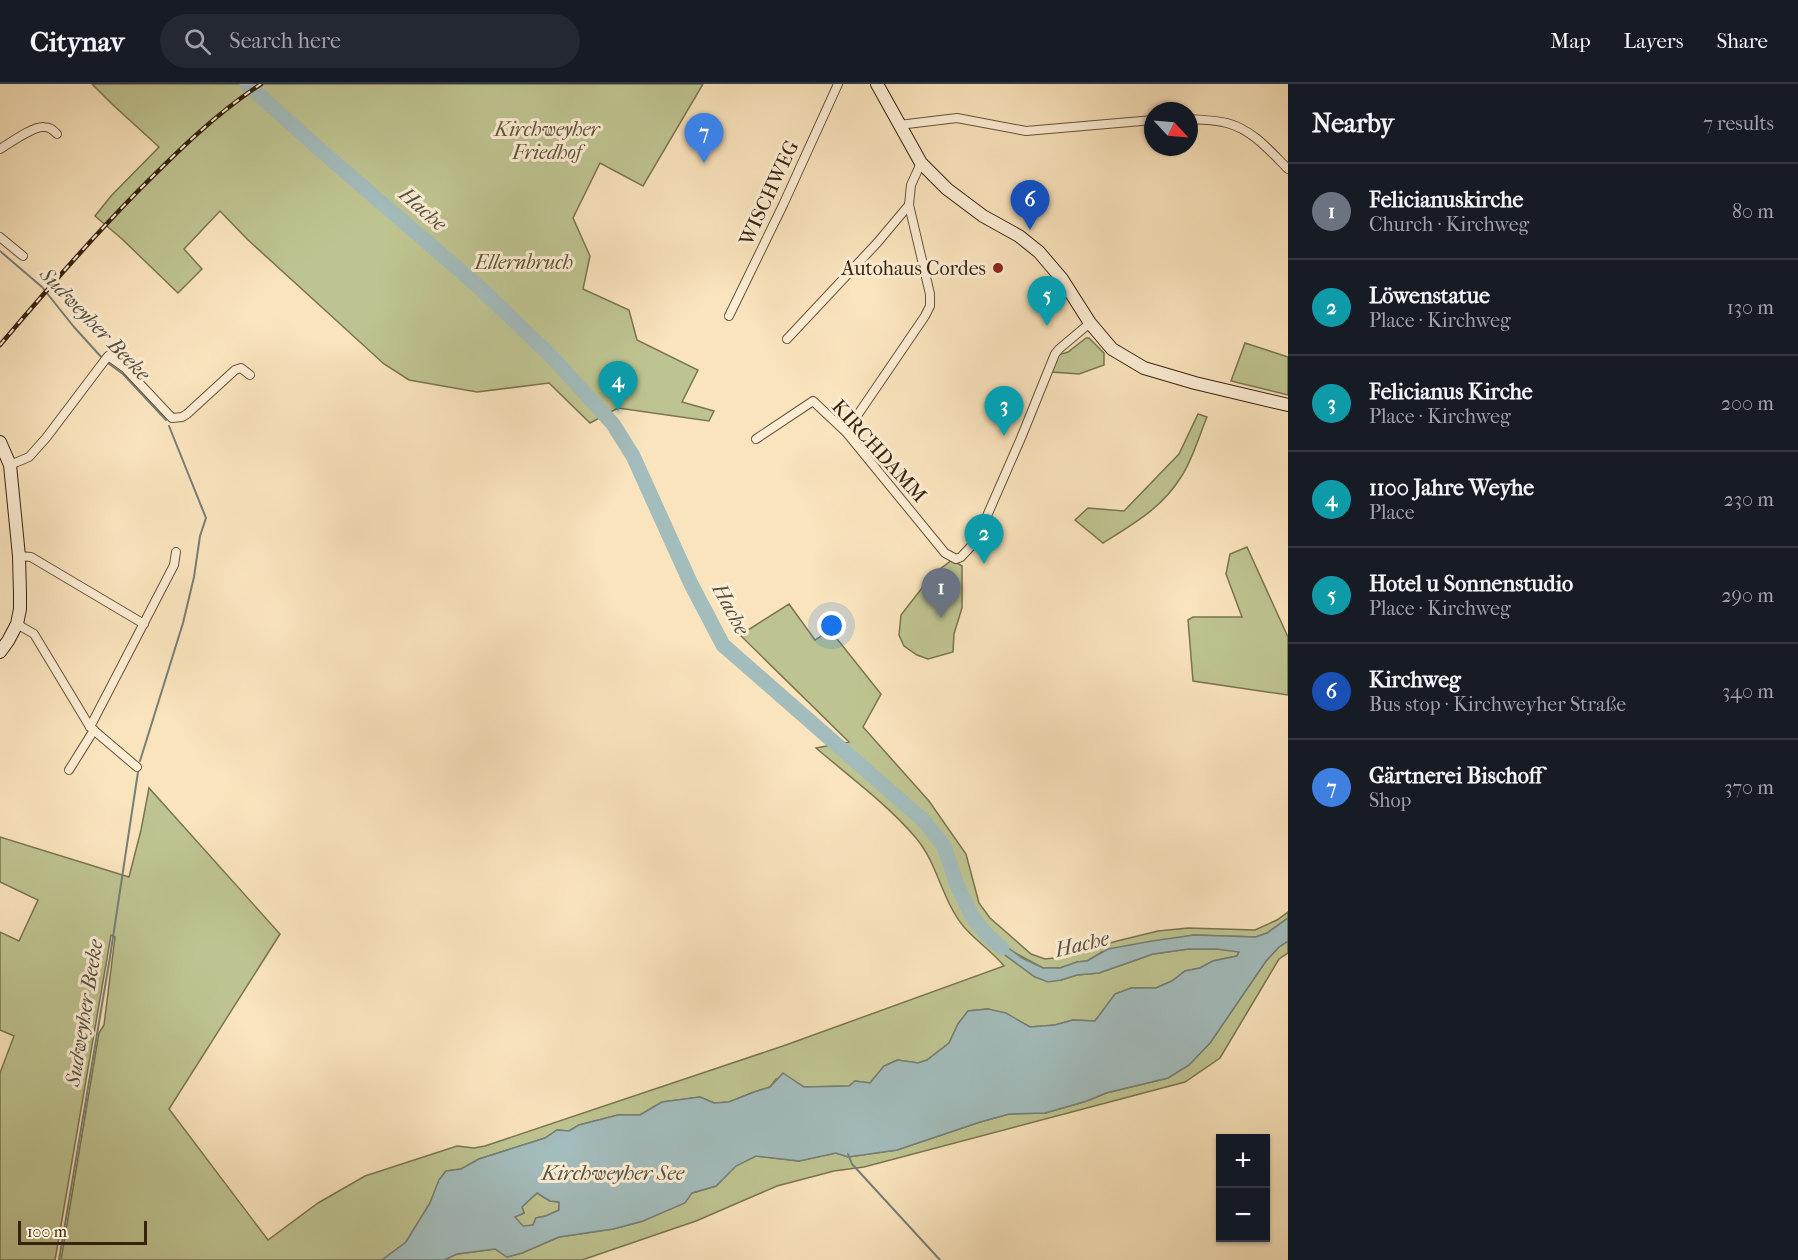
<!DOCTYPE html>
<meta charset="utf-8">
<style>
body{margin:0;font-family:"IM FELL French Canon",serif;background:#242831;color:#f1f3f6}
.controls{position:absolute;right:18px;bottom:18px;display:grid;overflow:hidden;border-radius:0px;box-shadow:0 2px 4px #0004}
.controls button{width:54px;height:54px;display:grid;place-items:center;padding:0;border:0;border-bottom:2px solid #363941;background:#171b24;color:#f1f3f6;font:30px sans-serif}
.compass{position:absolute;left:1144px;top:18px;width:54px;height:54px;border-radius:50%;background:#171b24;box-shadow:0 2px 4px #0004;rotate:116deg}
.scale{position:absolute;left:18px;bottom:15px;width:129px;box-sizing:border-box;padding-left:6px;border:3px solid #35230f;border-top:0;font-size:16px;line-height:21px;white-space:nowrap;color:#35230f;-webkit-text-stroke:4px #fcedd4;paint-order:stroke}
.you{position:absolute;left:832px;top:542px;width:21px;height:21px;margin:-15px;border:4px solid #fff;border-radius:50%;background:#1a73e8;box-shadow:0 0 0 9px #1a73e833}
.badge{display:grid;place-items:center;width:39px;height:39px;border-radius:50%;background:#c59692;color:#fff;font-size:20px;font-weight:700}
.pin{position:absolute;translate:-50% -50px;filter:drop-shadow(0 2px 3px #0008)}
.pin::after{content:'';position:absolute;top:32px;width:21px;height:18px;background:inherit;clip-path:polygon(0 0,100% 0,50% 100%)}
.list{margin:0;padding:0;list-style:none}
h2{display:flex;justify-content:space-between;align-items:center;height:78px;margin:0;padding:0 24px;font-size:26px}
h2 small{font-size:20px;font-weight:400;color:#9ea1a6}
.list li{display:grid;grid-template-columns:39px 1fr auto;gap:18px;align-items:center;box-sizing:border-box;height:96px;padding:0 24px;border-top:2px solid #363941}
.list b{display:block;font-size:22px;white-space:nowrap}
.list p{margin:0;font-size:20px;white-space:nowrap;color:#9ea1a6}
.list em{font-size:20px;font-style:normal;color:#9ea1a6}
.icon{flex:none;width:33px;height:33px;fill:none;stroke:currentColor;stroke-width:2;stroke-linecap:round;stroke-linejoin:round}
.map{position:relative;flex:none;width:1288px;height:1176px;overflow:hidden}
header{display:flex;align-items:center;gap:36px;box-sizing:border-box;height:84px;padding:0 30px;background:#171b24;border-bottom:2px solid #363941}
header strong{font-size:28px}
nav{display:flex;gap:33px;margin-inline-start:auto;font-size:21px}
.search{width:420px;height:54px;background:#242831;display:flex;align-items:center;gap:15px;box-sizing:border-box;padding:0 21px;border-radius:33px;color:#9ea1a6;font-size:22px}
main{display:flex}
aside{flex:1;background:#171b24}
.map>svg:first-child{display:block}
.green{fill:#bec491;stroke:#7a7450;stroke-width:1.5}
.water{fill:#a3bcbc;stroke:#777f77;stroke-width:1.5;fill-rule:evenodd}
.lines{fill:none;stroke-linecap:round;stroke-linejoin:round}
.stream{stroke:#777f77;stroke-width:2}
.river{stroke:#a3bcbc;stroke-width:15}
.street-casing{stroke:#66533a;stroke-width:10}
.secondary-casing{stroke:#35230f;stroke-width:14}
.street{stroke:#fcedd4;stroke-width:8}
.secondary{stroke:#fcedd4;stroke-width:12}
.rail-casing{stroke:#35230f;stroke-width:4.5}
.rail{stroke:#fcedd4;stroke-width:2;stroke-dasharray:7;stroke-linecap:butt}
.poi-dot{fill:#8f2418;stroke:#fcedd4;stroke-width:2}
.labels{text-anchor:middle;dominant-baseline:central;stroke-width:6;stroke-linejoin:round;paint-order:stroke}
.park-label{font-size:20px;font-style:italic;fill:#5e5336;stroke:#fcedd4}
.street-label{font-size:20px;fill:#35230f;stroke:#fcedd4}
.poi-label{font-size:20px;fill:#35230f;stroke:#fcedd4;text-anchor:end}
.water-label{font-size:21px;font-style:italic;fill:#565143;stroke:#fcedd4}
</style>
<header>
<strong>Citynav</strong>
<div class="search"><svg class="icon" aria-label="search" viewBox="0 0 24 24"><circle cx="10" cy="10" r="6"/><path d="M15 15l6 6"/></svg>Search here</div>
<nav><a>Map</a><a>Layers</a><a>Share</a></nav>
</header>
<main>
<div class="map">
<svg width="1288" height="1176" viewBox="0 0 1288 1176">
<rect width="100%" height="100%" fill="#fae4bd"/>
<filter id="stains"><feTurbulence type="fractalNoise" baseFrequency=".00333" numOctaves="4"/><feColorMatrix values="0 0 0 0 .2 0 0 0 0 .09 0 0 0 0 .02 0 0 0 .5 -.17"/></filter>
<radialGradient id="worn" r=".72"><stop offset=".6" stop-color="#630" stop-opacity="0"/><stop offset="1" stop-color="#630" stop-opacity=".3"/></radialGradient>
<!-- green -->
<g class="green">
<polygon points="92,0 703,0 643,102 600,79 573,134 590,172 583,205 629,226 637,256 698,286 682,318 714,327 709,337 618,324 590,339 549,299 477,308 409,296 384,280 247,155 220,127 184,165 202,185 178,209 122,155 95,132 111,112 159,63 112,20"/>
<polygon points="1086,254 1089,254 1104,269 1104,281 1079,290 1052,288 1058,271 1068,268"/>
<polygon points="1245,259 1288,273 1288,311 1231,297"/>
<path d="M1198,330L1207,333C1199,352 1192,377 1181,393C1162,424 1133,440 1103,459L1075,436L1088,424L1124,427L1179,370Z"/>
<polygon points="1247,463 1288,553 1288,611 1193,597 1188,536 1193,533 1242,533 1226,490 1230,470"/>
<polygon points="952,476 962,482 962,524 954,550 953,568 928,575 917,571 904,562 899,551 901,531 932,491"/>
<path d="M789,520L815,556L830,546L881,610L863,643L929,717L966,770L979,819L990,834L1031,870L1045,875L1063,873L1117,857L1158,847L1188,844L1255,846L1277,836L1288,828V834L1267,849L1256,853L1194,851L1102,868L1087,877L1077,878L1060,884H1043L1010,866L1005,871L1035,893L1061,896L1077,891L1099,889L1153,870L1188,865H1217L1239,867L1237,872L1213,877L1200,884L1185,887L1172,897L1156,904H1131L1115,910L1095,937L1073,936L1055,941L1030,943L1006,930L988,925L968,927L958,940L949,959L927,976L918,979L897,976L884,982L870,999L855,997L849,1002L804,1003L791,995H776L770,1003L754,1008L729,1018L714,1019L700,1013L662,1018L640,1031H618L579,1041L569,1047L557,1046L545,1054L479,1075L461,1085L446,1087L439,1096L430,1119L406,1158L382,1176H61L99,949L104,941L115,853L111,851L55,1176H0V989L14,952L0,946V848L19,857L38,816L0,798V753L129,793L141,746L149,704L280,850L169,1025L268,1156L318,1119L365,1092L457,1062L474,1064L485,1062L783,962L1004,882C993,868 976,857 964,843C942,817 938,780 916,754C887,720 850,693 816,664L849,658L740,551Z"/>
<polygon points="1288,857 1288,869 1279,875 1220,974 1185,998 864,1083 834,1087 777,1102 696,1137 582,1176 444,1176 457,1170 495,1165 507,1173 522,1169 559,1153 613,1145 643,1137 692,1109 716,1102 736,1081 756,1072 799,1077 836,1069 848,1073 897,1066 980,1038 1009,1030 1045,1029 1087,1017 1106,1009 1168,994 1189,981 1210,959 1266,877 1279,863"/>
<polygon points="537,1109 550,1117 559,1118 559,1126 546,1132 536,1134 533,1141 523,1143 514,1133 524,1129 522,1123"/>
</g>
<!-- water -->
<path class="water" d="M1288,834V857L1279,863L1266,877L1210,959L1189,981L1168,994L1106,1009L1087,1017L1045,1029L1009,1030L980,1038L897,1066L848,1073L836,1069L799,1077L756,1072L736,1082L716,1102L692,1109L685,1119L643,1137L613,1145L559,1153L522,1169L507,1173L495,1165L457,1170L444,1176H382L406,1158L430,1119L439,1096L446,1087L461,1085L479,1075L545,1054L557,1046L569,1047L579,1041L618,1031H640L662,1018L700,1013L714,1019L729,1018L754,1008L770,1003L783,989L804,1003L849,1002L855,997L870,999L884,982L898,976L918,979L927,976L949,959L958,940L968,927L988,925L1006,929L1030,943L1055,941L1073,936L1095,937L1115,910L1131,904H1156L1172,897L1185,887L1200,884L1213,877L1237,872L1239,868L1216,865H1188L1153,870L1099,889L1077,891L1061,896L1048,898L1035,893L1005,871L991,860L987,851L996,855L1022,874L1043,884H1060L1077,878L1087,877L1108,865L1152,857L1194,851L1256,853L1267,849ZM537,1109L550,1117L559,1118V1126L546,1132L536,1134L533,1141L523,1142L515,1133L524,1129L522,1123Z"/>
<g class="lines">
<!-- stream -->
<g class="stream">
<polyline points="0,167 42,203 74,243 103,275"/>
<polyline points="108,279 123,290 166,336"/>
<polyline points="140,677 183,539 194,493 200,452 206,434 169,342"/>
<polyline points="848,1070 852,1080 940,1176"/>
<polyline points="59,1176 110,873 138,688"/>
</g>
<!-- river -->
<polyline class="river" points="247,0 318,64 479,203 551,272 613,340 633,372 691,500 723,561 923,736 944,762 957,801 973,834 987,851 1002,864"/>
<!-- street casing -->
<g class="street-casing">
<g id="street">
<path d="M1189,35C1202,36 1215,36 1227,39C1253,46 1270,67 1288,85"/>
<polyline points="899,41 957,34 1026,47 1153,36"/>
<path d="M0,65C10,59 33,42 44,43C50,43 53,46 57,50"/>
<polyline points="0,153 23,172"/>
<polyline points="729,232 783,121 838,0"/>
<polyline points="787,255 877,159 909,121"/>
<polyline points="846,348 925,232 930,222 930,210 909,121 911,101 921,79"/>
<polyline points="756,355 813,317 846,348 945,469 956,475 961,473 976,457 1021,354 1055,270 1059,265 1090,239"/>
<polyline points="10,381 29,373 46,354 108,272 125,284 172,334 182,333 187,330 235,286 241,284 250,291"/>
<polyline points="19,472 31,473 144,540"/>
<polyline points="17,540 34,550 90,643 137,683"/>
<polyline points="90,643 174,481 176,468"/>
<polyline points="69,686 94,646"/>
</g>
</g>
<!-- secondary casing -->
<g class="secondary-casing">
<g id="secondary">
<polyline points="877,0 921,79 947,105 983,132 1019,152 1039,168 1062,195 1090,239 1112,265 1144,284 1195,299 1288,321"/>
<polyline points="0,358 10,381 19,472 20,510 20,525 17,540 8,557 0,568"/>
</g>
</g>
<!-- street -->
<use href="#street" class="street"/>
<!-- secondary -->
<use href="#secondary" class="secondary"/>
<!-- rail casing -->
<g class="rail-casing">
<path id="rail" d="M0,261C44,209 89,157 137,108C177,68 214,31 261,0"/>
</g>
<!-- rail -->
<use href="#rail" class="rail"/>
</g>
<!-- markers -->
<circle class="poi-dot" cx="998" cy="184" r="6"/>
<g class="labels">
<!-- park labels -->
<g class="park-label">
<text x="547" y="45">Kirchweyher<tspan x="547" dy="23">Friedhof</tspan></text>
<text x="524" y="178">Ellernbruch</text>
</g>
<!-- street labels -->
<g class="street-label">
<text transform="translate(769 109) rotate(-65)">WISCHWEG</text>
<text transform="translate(879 367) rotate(48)">KIRCHDAMM</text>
</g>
<!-- poi labels -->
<g class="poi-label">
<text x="986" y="184">Autohaus Cordes</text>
</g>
<!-- water labels -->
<g class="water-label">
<text transform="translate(423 125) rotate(41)">Hache</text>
<text transform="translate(95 240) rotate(46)">Sudweyher Beeke</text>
<text transform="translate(731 525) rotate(62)">Hache</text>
<text transform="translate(1082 860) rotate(-13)">Hache</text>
<text transform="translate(84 929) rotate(-81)">Sudweyher Beeke</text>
<text x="613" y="1089">Kirchweyher See</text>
</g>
</g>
<rect width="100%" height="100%" filter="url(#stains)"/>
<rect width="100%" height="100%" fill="url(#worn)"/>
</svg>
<div class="controls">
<button>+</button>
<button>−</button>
</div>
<svg class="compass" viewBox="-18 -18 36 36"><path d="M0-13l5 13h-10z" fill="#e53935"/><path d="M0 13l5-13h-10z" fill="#9ea1a6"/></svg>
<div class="scale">100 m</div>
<div class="you"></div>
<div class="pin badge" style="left:941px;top:534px;background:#6b7280">1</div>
<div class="pin badge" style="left:984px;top:480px;background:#0f9aa8">2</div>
<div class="pin badge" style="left:1004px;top:352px;background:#0f9aa8">3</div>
<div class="pin badge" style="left:618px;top:327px;background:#0f9aa8">4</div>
<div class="pin badge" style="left:1047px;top:242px;background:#0f9aa8">5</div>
<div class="pin badge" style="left:1030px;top:146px;background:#1a4fb4">6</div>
<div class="pin badge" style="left:704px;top:79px;background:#3f7fe0">7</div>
</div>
<aside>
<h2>Nearby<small>7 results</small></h2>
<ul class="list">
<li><span class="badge" style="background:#6b7280">1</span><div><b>Felicianuskirche</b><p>Church · Kirchweg</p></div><em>80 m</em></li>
<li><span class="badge" style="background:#0f9aa8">2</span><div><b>Löwenstatue</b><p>Place · Kirchweg</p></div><em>130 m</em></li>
<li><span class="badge" style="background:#0f9aa8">3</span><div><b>Felicianus Kirche</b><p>Place · Kirchweg</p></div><em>200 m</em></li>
<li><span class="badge" style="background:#0f9aa8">4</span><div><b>1100 Jahre Weyhe</b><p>Place</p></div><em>230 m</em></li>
<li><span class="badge" style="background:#0f9aa8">5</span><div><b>Hotel u Sonnenstudio</b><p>Place · Kirchweg</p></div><em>290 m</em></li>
<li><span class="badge" style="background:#1a4fb4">6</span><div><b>Kirchweg</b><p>Bus stop · Kirchweyher Straße</p></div><em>340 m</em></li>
<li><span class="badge" style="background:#3f7fe0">7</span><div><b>Gärtnerei Bischoff</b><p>Shop</p></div><em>370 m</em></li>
</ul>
</aside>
</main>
